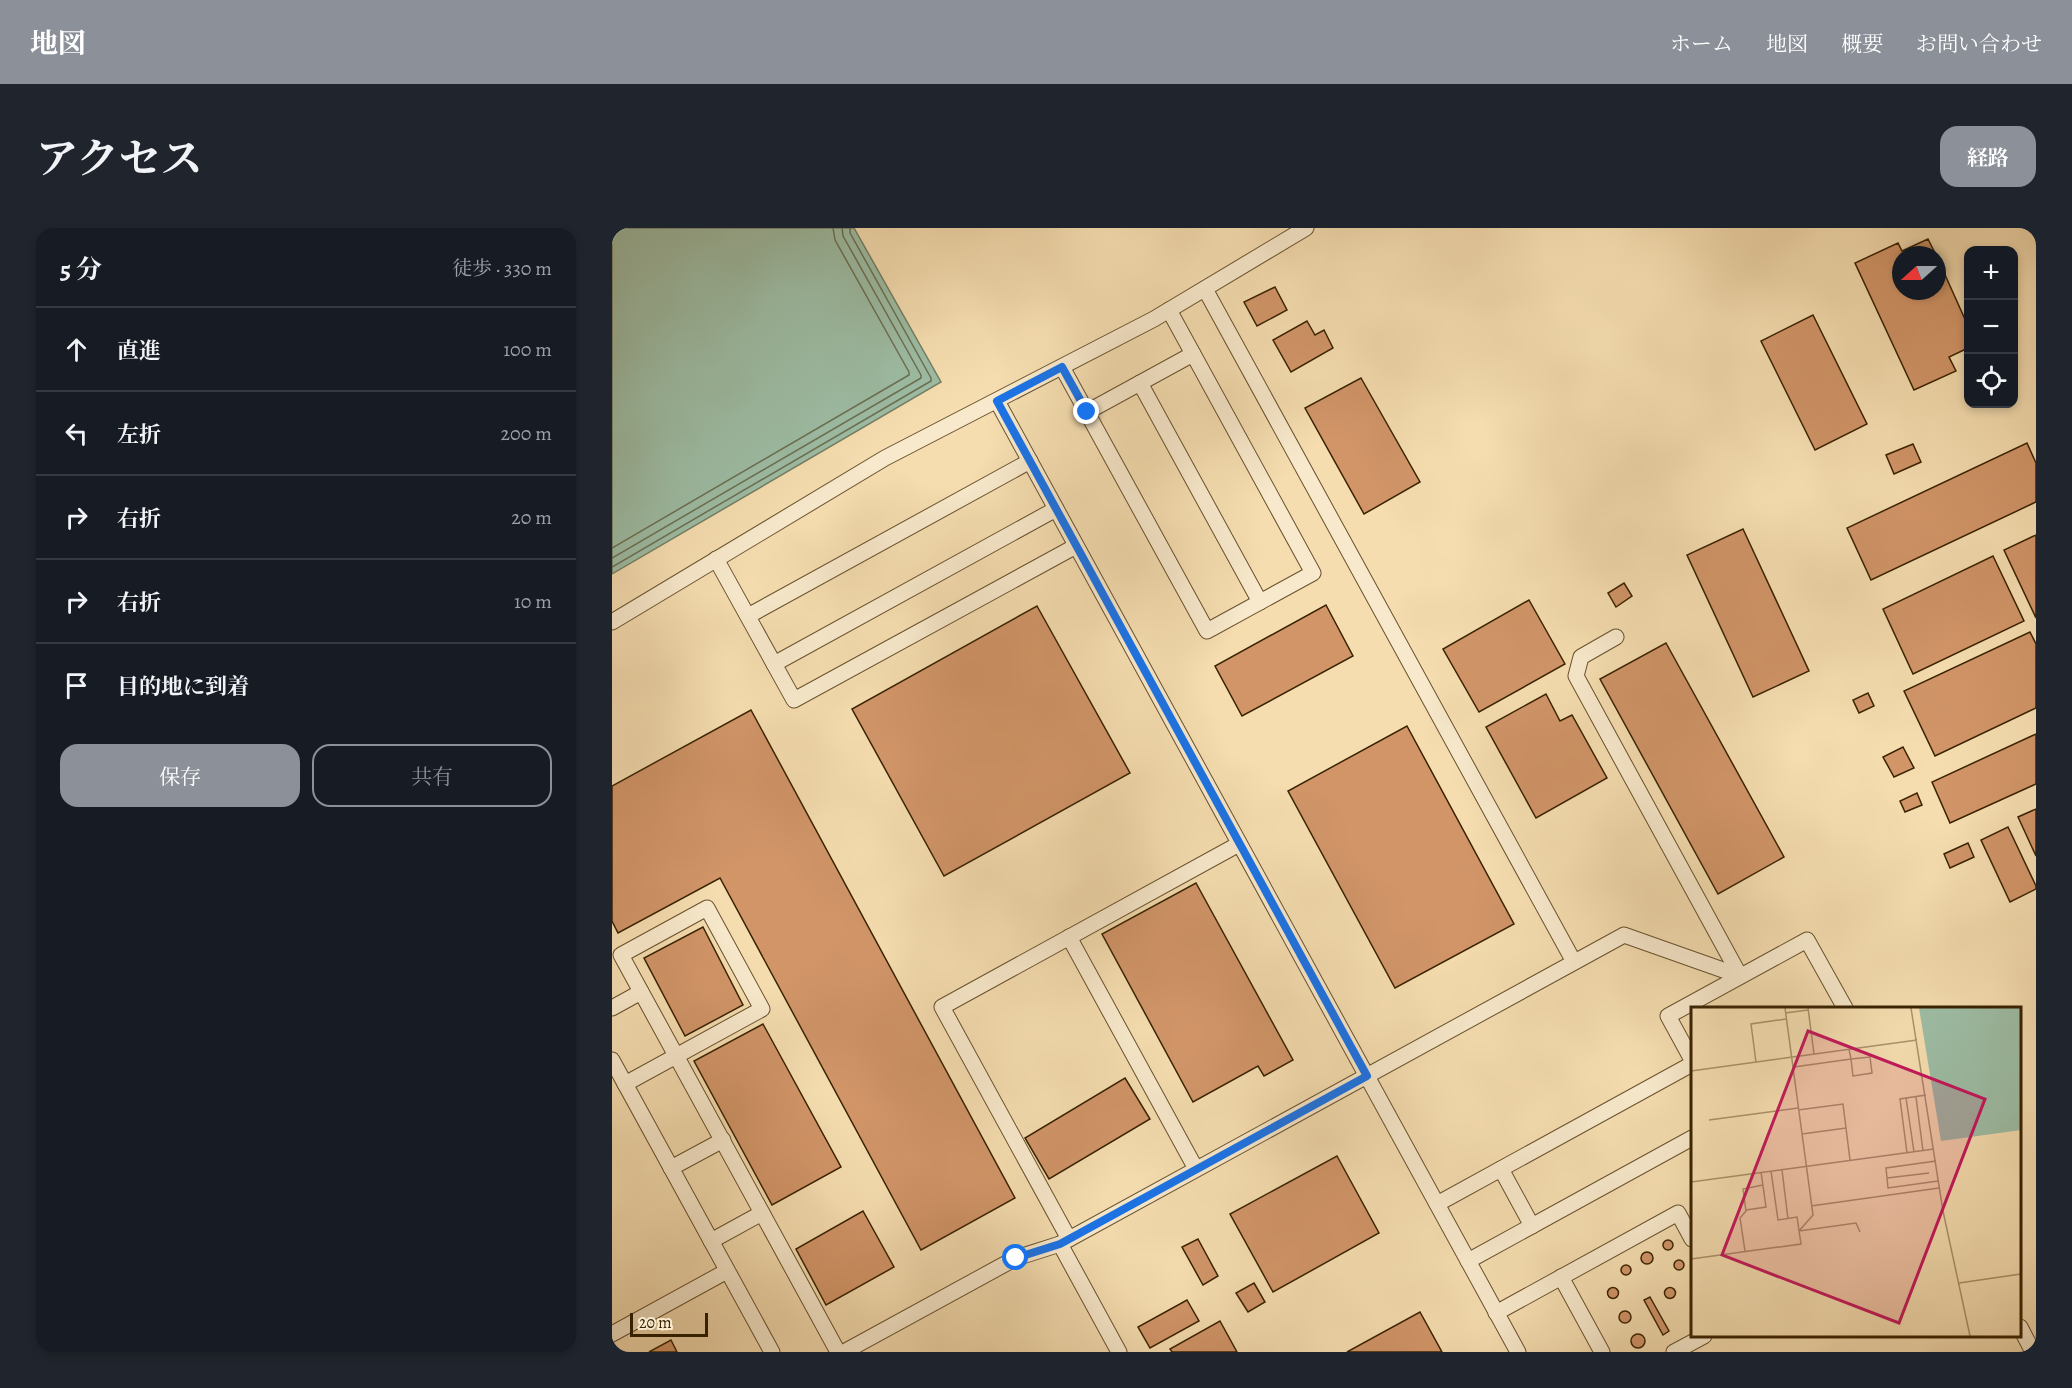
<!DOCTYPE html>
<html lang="ja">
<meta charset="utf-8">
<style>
body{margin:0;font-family:Alegreya,"Noto Serif JP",serif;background:#20242c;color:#f1f3f6}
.controls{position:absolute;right:18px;top:18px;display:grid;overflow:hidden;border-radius:12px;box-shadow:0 3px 9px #0003}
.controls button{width:54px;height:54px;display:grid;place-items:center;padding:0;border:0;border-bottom:2px solid #363941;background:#171b24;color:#f1f3f6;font:30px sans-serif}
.compass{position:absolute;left:1280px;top:18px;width:54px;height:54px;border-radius:50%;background:#171b24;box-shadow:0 3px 9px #0003;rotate:249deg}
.scale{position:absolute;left:18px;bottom:15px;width:78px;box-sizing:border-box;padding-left:6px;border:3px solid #392200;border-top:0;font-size:16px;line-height:21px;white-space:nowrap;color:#392200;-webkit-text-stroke:4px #f8e9cc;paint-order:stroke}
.stop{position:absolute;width:18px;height:18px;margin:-14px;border:4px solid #1a73e8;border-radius:50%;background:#fff}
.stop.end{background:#1a73e8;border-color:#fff;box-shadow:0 2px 6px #0008}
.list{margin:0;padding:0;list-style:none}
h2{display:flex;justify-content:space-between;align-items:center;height:78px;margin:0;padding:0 24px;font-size:26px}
h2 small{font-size:20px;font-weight:400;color:#9ea1a6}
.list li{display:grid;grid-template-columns:39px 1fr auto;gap:18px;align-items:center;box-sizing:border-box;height:84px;padding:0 24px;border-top:2px solid #363941}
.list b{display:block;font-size:22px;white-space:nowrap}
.list em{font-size:20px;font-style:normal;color:#9ea1a6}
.actions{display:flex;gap:12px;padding:18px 24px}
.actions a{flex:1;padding:14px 0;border:2px solid #8c9099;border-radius:18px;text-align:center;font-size:21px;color:#8c9099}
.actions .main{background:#8c9099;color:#fff}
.icon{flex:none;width:33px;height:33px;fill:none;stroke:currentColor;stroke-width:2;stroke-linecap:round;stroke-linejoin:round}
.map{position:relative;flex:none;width:1424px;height:1124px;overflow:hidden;border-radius:18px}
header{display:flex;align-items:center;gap:36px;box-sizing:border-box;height:84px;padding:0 30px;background:#8c9099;color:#fff}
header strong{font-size:28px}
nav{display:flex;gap:33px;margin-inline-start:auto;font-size:21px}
.intro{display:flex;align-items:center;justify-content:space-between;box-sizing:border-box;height:144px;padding:0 36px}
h1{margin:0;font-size:42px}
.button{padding:15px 27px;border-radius:18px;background:#8c9099;color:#fff;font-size:21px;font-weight:700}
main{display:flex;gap:36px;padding:0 36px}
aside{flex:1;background:#171b24;border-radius:18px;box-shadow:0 3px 9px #0003}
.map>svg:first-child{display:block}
.water{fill:#9dbda5;stroke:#757f63;stroke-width:1.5}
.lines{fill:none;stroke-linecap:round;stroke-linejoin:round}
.shore{stroke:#6b7052;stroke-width:1.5}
.building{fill:#d19568;stroke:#392200;stroke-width:1.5}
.service-casing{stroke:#68512c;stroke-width:17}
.service{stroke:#f8e9cc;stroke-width:15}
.route{stroke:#1a73e8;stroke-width:8}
.inset-road{fill:none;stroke:#aa926a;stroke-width:1.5}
.view{fill:#c2185b;fill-opacity:0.15;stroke:#c2185b;stroke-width:3}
.inset-edge{fill:none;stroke:#392200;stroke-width:3}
</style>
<header>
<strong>地図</strong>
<nav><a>ホーム</a><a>地図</a><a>概要</a><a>お問い合わせ</a></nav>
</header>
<div class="intro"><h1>アクセス</h1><a class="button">経路</a></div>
<main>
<aside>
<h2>5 分<small>徒歩 · 330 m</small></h2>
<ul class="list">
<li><svg class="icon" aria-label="ahead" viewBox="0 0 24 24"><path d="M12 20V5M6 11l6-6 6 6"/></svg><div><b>直進</b></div><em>100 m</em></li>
<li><svg class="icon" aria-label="left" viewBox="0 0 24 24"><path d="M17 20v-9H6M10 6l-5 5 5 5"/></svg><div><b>左折</b></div><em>200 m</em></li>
<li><svg class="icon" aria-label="right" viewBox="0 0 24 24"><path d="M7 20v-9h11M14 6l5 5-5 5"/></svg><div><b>右折</b></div><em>20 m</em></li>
<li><svg class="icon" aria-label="right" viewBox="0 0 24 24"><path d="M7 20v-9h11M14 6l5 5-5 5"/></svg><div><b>右折</b></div><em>10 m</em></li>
<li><svg class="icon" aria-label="arrive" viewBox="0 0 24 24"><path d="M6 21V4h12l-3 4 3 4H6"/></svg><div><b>目的地に到着</b></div></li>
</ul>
<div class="actions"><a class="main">保存</a><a>共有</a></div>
</aside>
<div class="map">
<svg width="1424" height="1124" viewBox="0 0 1424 1124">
<rect width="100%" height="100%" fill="#f5ddb0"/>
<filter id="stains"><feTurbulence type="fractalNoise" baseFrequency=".00333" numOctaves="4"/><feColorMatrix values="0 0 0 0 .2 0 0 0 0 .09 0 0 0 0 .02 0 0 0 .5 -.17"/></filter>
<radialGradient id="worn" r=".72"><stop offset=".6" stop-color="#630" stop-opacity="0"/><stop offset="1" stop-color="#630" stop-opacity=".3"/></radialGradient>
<!-- water -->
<polygon class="water" points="0,0 242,0 329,154 0,346"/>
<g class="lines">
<!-- shore -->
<g class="shore">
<polyline points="0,320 297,147 297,144 223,12 221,0"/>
<polyline points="0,330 309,150 309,147 231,8 230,0"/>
<polyline points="0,339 319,153 319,150 238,5 238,0"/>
</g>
</g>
<!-- building -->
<g class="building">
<polygon points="1316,11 1324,27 1289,27 1289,63 1325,63 1325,29 1356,98 1356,120 1337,129 1344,143 1302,162 1243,35 1286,15 1290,23"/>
<polygon points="663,59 675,82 645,98 632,74"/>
<polygon points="1201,87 1255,196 1203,222 1149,113"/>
<polygon points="695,93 703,107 712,102 721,120 679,144 661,112"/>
<polygon points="749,150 808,254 752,286 693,180"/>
<polygon points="1415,215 1424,235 1424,274 1259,352 1235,300"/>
<polygon points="1301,216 1309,234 1282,246 1274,227"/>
<polygon points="1131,301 1197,443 1141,469 1075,327"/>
<polygon points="1424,307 1424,390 1392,322"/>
<polygon points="1381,328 1412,393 1301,446 1271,381"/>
<polygon points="1012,355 1020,368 1004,379 996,365"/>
<polygon points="917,372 953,436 867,484 831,421"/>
<polygon points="714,377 741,428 630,488 603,438"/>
<polygon points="425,378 518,545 332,648 240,481"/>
<polygon points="1418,404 1424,416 1424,480 1323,528 1292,463"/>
<polygon points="1054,415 1172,629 1106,666 988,451"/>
<polygon points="1256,465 1262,478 1247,485 1241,472"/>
<polygon points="934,466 948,493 960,487 995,550 924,590 874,499"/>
<polygon points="139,482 403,970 309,1022 108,650 6,705 0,693 0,558"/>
<polygon points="795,498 902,696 783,760 676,563"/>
<polygon points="1424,506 1424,556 1338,595 1320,554"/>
<polygon points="1291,519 1302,540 1282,549 1271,529"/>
<polygon points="1305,565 1310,577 1293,584 1288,573"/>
<polygon points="1424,581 1424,628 1406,589"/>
<polygon points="1396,599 1424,658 1424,661 1398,674 1369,612"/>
<polygon points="1356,615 1362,629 1338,640 1332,626"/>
<polygon points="584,655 681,832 652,848 646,838 581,874 490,706"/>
<polygon points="91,699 131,777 73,808 32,730"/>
<polygon points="151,796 229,939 160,977 82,833"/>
<polygon points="513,850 538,891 437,951 413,910"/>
<polygon points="725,928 767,1005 661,1064 618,986"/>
<polygon points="251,983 282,1039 214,1077 184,1021"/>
<polygon points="586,1011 606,1048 591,1057 570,1019"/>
<circle cx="1056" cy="1017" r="5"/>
<circle cx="1035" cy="1030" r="6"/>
<circle cx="1067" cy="1037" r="5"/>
<circle cx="1014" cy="1042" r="5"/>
<polygon points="642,1055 653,1074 636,1084 624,1065"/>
<circle cx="1058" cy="1065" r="5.5"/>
<circle cx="1001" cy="1065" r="5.5"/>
<polygon points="1038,1069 1057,1103 1051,1107 1032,1072"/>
<polygon points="575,1072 587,1093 538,1120 526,1099"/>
<circle cx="1013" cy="1089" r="6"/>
<polygon points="808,1084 830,1124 735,1124"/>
<polygon points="608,1093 625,1124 560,1124 558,1121"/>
<circle cx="1026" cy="1113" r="7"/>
<polygon points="59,1112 65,1124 37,1124"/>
</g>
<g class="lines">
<!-- service casing -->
<g class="service-casing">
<g id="service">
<polyline points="593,61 962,734"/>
<polyline points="450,139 595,403 701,345 557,82"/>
<polyline points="528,155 648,374"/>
<polyline points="385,173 906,1124"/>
<polyline points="475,184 581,126"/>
<polyline points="104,331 182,472 464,318"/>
<polyline points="136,388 418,233"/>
<polyline points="0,394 273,230 542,91 694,0"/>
<polyline points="1004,409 969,429 964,448 1128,748"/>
<polyline points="162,436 444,281"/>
<polyline points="457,709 584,941"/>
<polyline points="0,780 29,764"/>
<polyline points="0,832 160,1124"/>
<polyline points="1080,832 1056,788 1195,712 1233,780"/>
<polyline points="13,856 150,781 95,680 9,727 226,1124"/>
<polyline points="59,940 111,912"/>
<polyline points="889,941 920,998"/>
<polyline points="825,976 1080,836"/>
<polyline points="457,1011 330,779 627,616"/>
<polyline points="99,1013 150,985"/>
<polyline points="448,1016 507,1124"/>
<polyline points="856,1033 1080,910"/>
<polyline points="949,1049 990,1124"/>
<polyline points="884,1085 1066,985 1080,1011"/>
<polyline points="1408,1099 1421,1124"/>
<polyline points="0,1106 115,1043"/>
<polyline points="232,1124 404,1030 448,1016 1012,707 1128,748"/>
<polyline points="1062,1124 1092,1108"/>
</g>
</g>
<!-- service -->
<use href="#service" class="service"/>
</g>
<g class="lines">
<!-- route -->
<polyline class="route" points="404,1030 448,1016 755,848 385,173 450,139 475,184"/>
</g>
<!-- overview -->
<g transform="translate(1079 779)">
<rect width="330" height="330" fill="#f5ddb0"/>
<path d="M228,1H330V123L250,134Z" fill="#9dbda5"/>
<path class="inset-road" d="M94,1L122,208L108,224M117,1L123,47M220,1L252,204L279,329M94,6L117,3M65,55L60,17L95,12M103,60L160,52L179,50L181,66L162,69L160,52L158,42M0,64L226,33M225,90L232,144M215,91L223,145M107,103L152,97L159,153M18,113L107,101M111,127L155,121M216,146L209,92L235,88M245,154L195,161L197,181L247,174M91,163L97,212M196,171L238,166M0,175L243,142M120,199L248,181M55,203L75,200L70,165M108,224L165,216L169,225M54,244L49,211L55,204L52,182L72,178M0,252L110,237L106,210L87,213L80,164M268,276L330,267"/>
<path class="view" d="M117,24L294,92L208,316L31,248Z"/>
<rect width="330" height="330" class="inset-edge"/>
</g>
<rect width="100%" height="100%" filter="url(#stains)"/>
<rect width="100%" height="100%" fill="url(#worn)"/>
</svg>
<div class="controls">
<button>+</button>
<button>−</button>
<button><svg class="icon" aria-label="locate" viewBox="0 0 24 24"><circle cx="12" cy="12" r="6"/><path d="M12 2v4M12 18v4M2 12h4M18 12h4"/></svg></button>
</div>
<svg class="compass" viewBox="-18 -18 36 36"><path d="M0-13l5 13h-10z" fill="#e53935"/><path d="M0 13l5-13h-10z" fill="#9ea1a6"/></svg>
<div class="scale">20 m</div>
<div class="stop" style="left:404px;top:1030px"></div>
<div class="stop end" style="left:475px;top:184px"></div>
</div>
</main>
